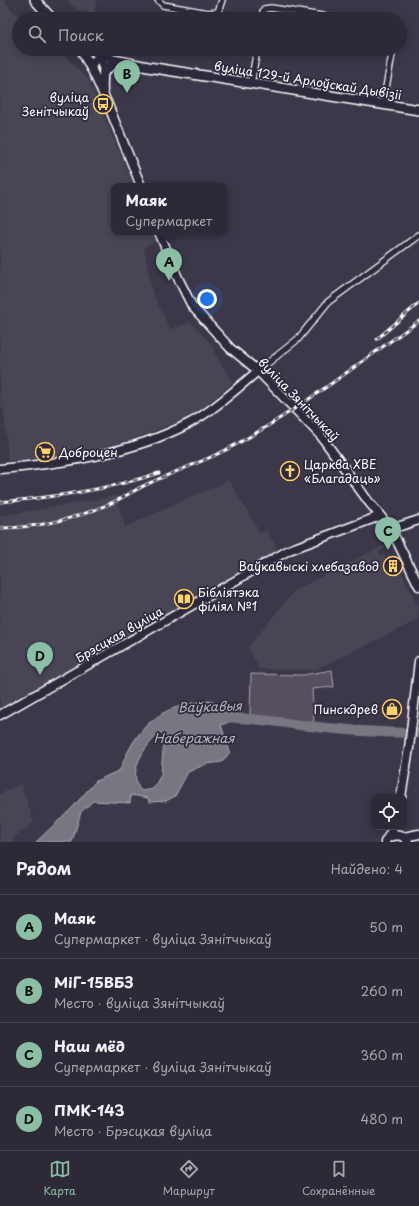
<!DOCTYPE html>
<html lang="ru">
<meta charset="utf-8">
<style>
body{margin:0;font-family:"Playpen Sans",sans-serif;background:#393542;color:#f1f3f6}
.controls{position:absolute;right:12px;bottom:12px;display:grid;overflow:hidden;border-radius:8px;box-shadow:0 2px 10px #0003}
.controls button{width:36px;height:36px;display:grid;place-items:center;padding:0;border:0;border-bottom:1px solid #484552;background:#2d2937;color:#f1f3f6;font:20px sans-serif}
.you{position:absolute;left:207px;top:299px;width:14px;height:14px;margin:-10px;border:3px solid #fff;border-radius:50%;background:#1a73e8;box-shadow:0 0 0 6px #1a73e833}
.badge{display:grid;place-items:center;width:26px;height:26px;border-radius:50%;background:#8abfa5;color:#111;font-size:13px;font-weight:700}
.pin{position:absolute;translate:-50% -33px;filter:drop-shadow(0 1px 2px #0008)}
.pin::after{content:'';position:absolute;top:21px;width:14px;height:12px;background:inherit;clip-path:polygon(0 0,100% 0,50% 100%)}
.popup{position:absolute;left:111px;top:183px;width:116px;height:52px;box-sizing:border-box;display:grid;place-content:center;border-radius:8px;background:#2d2937;filter:drop-shadow(0 1px 3px #0005);font-size:13px;white-space:nowrap;color:#a7a6ad}
.popup b{font-size:15px;color:#f1f3f6}
.popup::after{content:'';position:absolute;left:50%;top:100%;margin-left:-8px;border:8px solid transparent;border-top-color:#2d2937}
.list{margin:0;padding:0;list-style:none}
h2{display:flex;justify-content:space-between;align-items:center;height:52px;margin:0;padding:0 16px;font-size:17px}
h2 small{font-size:13px;font-weight:400;color:#a7a6ad}
.list li{display:grid;grid-template-columns:26px 1fr auto;gap:12px;align-items:center;box-sizing:border-box;height:64px;padding:0 16px;border-top:1px solid #484552}
.list b{display:block;font-size:15px;white-space:nowrap}
.list p{margin:0;font-size:13px;white-space:nowrap;color:#a7a6ad}
.list em{font-size:13px;font-style:normal;color:#a7a6ad}
.icon{flex:none;width:22px;height:22px;fill:none;stroke:currentColor;stroke-width:2;stroke-linecap:round;stroke-linejoin:round}
.map{position:relative;flex:none;width:419px;height:842px;overflow:hidden}
.search{position:absolute;background:#2d2937;box-shadow:0 2px 10px #0003;left:12px;right:12px;top:12px;height:44px;display:flex;align-items:center;gap:10px;box-sizing:border-box;padding:0 14px;border-radius:22px;color:#a7a6ad;font-size:15px}
.sheet{height:308px;background:#2d2937}
nav{display:flex;justify-content:space-around;align-items:center;box-sizing:border-box;height:56px;border-top:1px solid #484552;background:#2d2937;font-size:11px;color:#a7a6ad}
nav a{display:grid;justify-items:center;gap:2px}
nav .on{color:#8abfa5}
.map>svg:first-child{display:block}
.built{fill:#494455}
.green{fill:#555060;stroke:#aaa8b0}
.water{fill:#797682;stroke:#afadb4;fill-rule:evenodd}
.lines{fill:none;stroke-linecap:round;stroke-linejoin:round}
.river{stroke:#797682;stroke-width:10}
.street-casing{stroke:#fff;stroke-width:8}
.secondary-casing{stroke:#fff;stroke-width:11}
.primary-casing{stroke:#fff;stroke-width:12}
.street{stroke:#2f2a3d;stroke-width:5.5}
.secondary{stroke:#2f2a3d;stroke-width:8}
.primary{stroke:#2f2a3d;stroke-width:9}
.rail-casing{stroke:#fff;stroke-width:3}
.rail{stroke:#2f2a3d;stroke-width:1.5;stroke-dasharray:4.5;stroke-linecap:butt}
.labels{text-anchor:middle;dominant-baseline:central;stroke-width:3.5;stroke-linejoin:round;paint-order:stroke}
.street-label{font-size:12px;fill:#fff;stroke:#2f2a3d}
.poi-label{font-size:12px;fill:#fff;stroke:#2f2a3d;text-anchor:end}
.water-label{font-size:13px;font-style:italic;fill:#b5b4ba;stroke:#2f2a3d}
</style>
<div class="map">
<svg width="419" height="842" viewBox="0 0 419 842">
<rect width="100%" height="100%" fill="#3c3749"/>
<filter id="ink" filterUnits="userSpaceOnUse"><feTurbulence type="fractalNoise" baseFrequency=".025" numOctaves="2"/><feDisplacementMap in="SourceGraphic" scale="8" xChannelSelector="R" yChannelSelector="G"/><feConvolveMatrix kernelMatrix="1 2 1 2 8 2 1 2 1" color-interpolation-filters="sRGB"/></filter>
<g filter="url(#ink)">
<!-- built -->
<g class="built">
<polygon points="0,0 4,0 13,12 28,19 19,19 19,49 58,49 89,81 134,186 114,186 114,232 154,232 157,241 144,247 152,291 170,329 191,322 213,347 215,354 233,383 200,410 185,419 129,441 73,454 8,462 4,410 0,405"/>
<polygon points="67,0 97,0 94,14 76,10"/>
<polygon points="229,480 260,533 267,530 279,553 0,711 0,516 116,496 125,527"/>
<polygon points="384,545 386,548 379,552 381,556 384,555 393,574 400,570 419,608 418,620 315,670 259,669 248,647 295,590"/>
<polygon points="21,784 34,822 13,838 15,842 0,842 0,794"/>
</g>
<!-- green -->
<polygon class="green" points="332,670 334,687 312,689 314,723 250,715 251,674 303,675"/>
<!-- water -->
<path class="water" d="M210,701L230,710L229,722L221,725L230,752L222,762L206,764L188,772L175,796L166,801L149,802L148,798L131,795L130,803L93,801L81,812L72,842H36L72,808L96,781L120,770C137,725 161,704 210,701ZM161,732L164,736L161,775L153,789L141,791C126,772 145,745 161,732Z"/>
<g class="lines">
<!-- river -->
<path class="river" d="M215,717C244,717 272,721 300,725C340,730 379,733 419,733"/>
<!-- street casing -->
<g class="street-casing">
<g id="street">
<polyline points="158,0 163,5 208,13 218,12 222,0"/>
<polyline points="261,19 264,9 271,8 341,19"/>
<polyline points="251,84 257,49"/>
<polyline points="383,104 393,49"/>
<polyline points="258,371 298,339 328,302 419,235"/>
</g>
</g>
<!-- secondary casing -->
<g class="secondary-casing">
<g id="secondary">
<path d="M103,91C102,79 105,68 102,56L94,61L91,68L107,102L141,186"/>
<polyline points="159,232 178,278 192,306 230,348 258,371 321,436 368,501 391,529 419,586"/>
<path d="M0,469C64,463 130,454 188,424C213,411 236,389 258,371"/>
<polyline points="391,529 419,520"/>
<polyline points="0,715 289,550 380,516"/>
<polyline points="401,797 409,748 419,661"/>
<path d="M390,837C398,834 403,835 408,842"/>
<polyline points="404,837 419,834"/>
<polyline points="385,842 394,827"/>
</g>
</g>
<!-- primary casing -->
<g class="primary-casing">
<g id="primary">
<polyline points="35,0 52,19"/>
<polyline points="81,49 91,68"/>
<polyline points="89,49 114,60 148,67 419,110"/>
<polyline points="104,72 110,66 122,62"/>
</g>
</g>
<!-- street -->
<use href="#street" class="street"/>
<!-- secondary -->
<use href="#secondary" class="secondary"/>
<!-- primary -->
<use href="#primary" class="primary"/>
<!-- rail casing -->
<g class="rail-casing">
<g id="rail">
<polyline points="377,339 419,303"/>
<path d="M0,502C54,497 107,490 159,473"/>
<path d="M0,528C36,528 76,519 109,504C124,498 137,488 152,482C180,469 209,460 235,445C300,409 359,363 419,321"/>
</g>
</g>
<!-- rail -->
<use href="#rail" class="rail"/>
</g>
</g>
<!-- icons -->
<defs>
<g id="bus-ring" transform="scale(1)"><circle r="9.5" fill="#2f2a3d" stroke="#ffd166" stroke-width="1.5"/><path d="M-5-6H5V4H4V6H2V4H-2V6H-4V4H-5ZM-3.5-4V0h7V-4ZM-3.5 1.2v1.5H-2V1.2ZM2 1.2v1.5H3.5V1.2Z" fill="#ffd166"/></g>
<g id="supermarket-ring" transform="scale(1)"><circle r="9.5" fill="#2f2a3d" stroke="#ffd166" stroke-width="1.5"/><path d="M-6-5.5h2.5l.6 2H6L4.5 2H-2.5L-4.4-4H-6ZM-1.5 3.2a1.3 1.3 0 1 0 .1 0ZM3 3.2a1.3 1.3 0 1 0 .1 0Z" fill="#ffd166"/></g>
<g id="church-ring" transform="scale(1)"><circle r="9.5" fill="#2f2a3d" stroke="#ffd166" stroke-width="1.5"/><path d="M-1.2-6h2.4v3.5h3.3v2.4h-3.3V6h-2.4V-.1h-3.3v-2.4h3.3Z" fill="#ffd166"/></g>
<g id="building-ring" transform="scale(1)"><circle r="9.5" fill="#2f2a3d" stroke="#ffd166" stroke-width="1.5"/><path d="M-4-6H4V6H1V3H-1V6H-4ZM-2.5-4.3h1.7v1.8h-1.7ZM.8-4.3h1.7v1.8H.8ZM-2.5-1h1.7V.8h-1.7ZM.8-1h1.7V.8H.8Z" fill="#ffd166"/></g>
<g id="library-ring" transform="scale(1)"><circle r="9.5" fill="#2f2a3d" stroke="#ffd166" stroke-width="1.5"/><path d="M-6-4Q-3-5.5-.7-3.5V5Q-3 3-6 4ZM6-4Q3-5.5 .7-3.5V5Q3 3 6 4Z" fill="#ffd166"/></g>
<g id="shop-ring" transform="scale(1)"><circle r="9.5" fill="#2f2a3d" stroke="#ffd166" stroke-width="1.5"/><path d="M-5-2.5h2.3a2.7 3.5 0 0 1 5.4 0H5L5.5 6h-11ZM-1.5-2.5h3a1.5 2.3 0 0 0-3 0Z" fill="#ffd166"/></g>
</defs>
<g fill-rule="evenodd">
<use href="#bus-ring" x="103" y="104"/>
<use href="#supermarket-ring" x="45" y="452"/>
<use href="#church-ring" x="290" y="471"/>
<use href="#building-ring" x="393" y="566"/>
<use href="#library-ring" x="184" y="599"/>
<use href="#shop-ring" x="392" y="709"/>
</g>
<g class="labels">
<!-- street labels -->
<g class="street-label">
<text transform="translate(308 80) rotate(9)">вуліца 129-й Арлоўскай Дывізіі</text>
<text transform="translate(299 399) rotate(46)">вуліца Зянітчыкаў</text>
<text transform="translate(119 634) rotate(-30)">Брэсцкая вуліца</text>
</g>
<!-- poi labels -->
<g class="poi-label">
<text x="89" y="97">вуліца<tspan x="89" dy="14">Зенітчыкаў</tspan></text>
<text x="59" y="452" text-anchor="start">Доброцен</text>
<text x="304" y="464" text-anchor="start">Царква ХВЕ<tspan x="304" dy="14">«Благадаць»</tspan></text>
<text x="379" y="566">Ваўкавыскі хлебазавод</text>
<text x="198" y="592" text-anchor="start">Бібліятэка<tspan x="198" dy="14">філіял №1</tspan></text>
<text x="378" y="709">Пинскдрев</text>
</g>
<!-- water labels -->
<g class="water-label">
<text transform="translate(210 706) rotate(-2)">Ваўкавыя</text>
<text x="194" y="737">Наберажная</text>
</g>
</g>
</svg>
<div class="controls">
<button><svg class="icon" aria-label="locate" viewBox="0 0 24 24"><circle cx="12" cy="12" r="6"/><path d="M12 2v4M12 18v4M2 12h4M18 12h4"/></svg></button>
</div>
<div class="you"></div>
<div class="pin badge" style="left:169px;top:281px">A</div>
<div class="popup"><b>Маяк</b>Супермаркет</div>
<div class="pin badge" style="left:127px;top:93px">B</div>
<div class="pin badge" style="left:388px;top:550px">C</div>
<div class="pin badge" style="left:40px;top:675px">D</div>
<div class="search"><svg class="icon" aria-label="search" viewBox="0 0 24 24"><circle cx="10" cy="10" r="6"/><path d="M15 15l6 6"/></svg>Поиск</div>
</div>
<section class="sheet">
<h2>Рядом<small>Найдено: 4</small></h2>
<ul class="list">
<li><span class="badge">A</span><div><b>Маяк</b><p>Супермаркет · вуліца Зянітчыкаў</p></div><em>50 m</em></li>
<li><span class="badge">B</span><div><b>МіГ-15ВБЗ</b><p>Место · вуліца Зянітчыкаў</p></div><em>260 m</em></li>
<li><span class="badge">C</span><div><b>Наш мёд</b><p>Супермаркет · вуліца Зянітчыкаў</p></div><em>360 m</em></li>
<li><span class="badge">D</span><div><b>ПМК-143</b><p>Место · Брэсцкая вуліца</p></div><em>480 m</em></li>
</ul>
</section>
<nav>
<a class="on"><svg class="icon" aria-label="map" viewBox="0 0 24 24"><path d="M3 6l6-2 6 2 6-2v14l-6 2-6-2-6 2zM9 4v14M15 6v14"/></svg>Карта</a>
<a><svg class="icon" aria-label="directions" viewBox="0 0 24 24"><path d="M12 3l9 9-9 9-9-9zM9 14v-3h6M13 9l2 2-2 2"/></svg>Маршрут</a>
<a><svg class="icon" aria-label="saved" viewBox="0 0 24 24"><path d="M7 4h10v16l-5-4-5 4z"/></svg>Сохранённые</a>
</nav>
